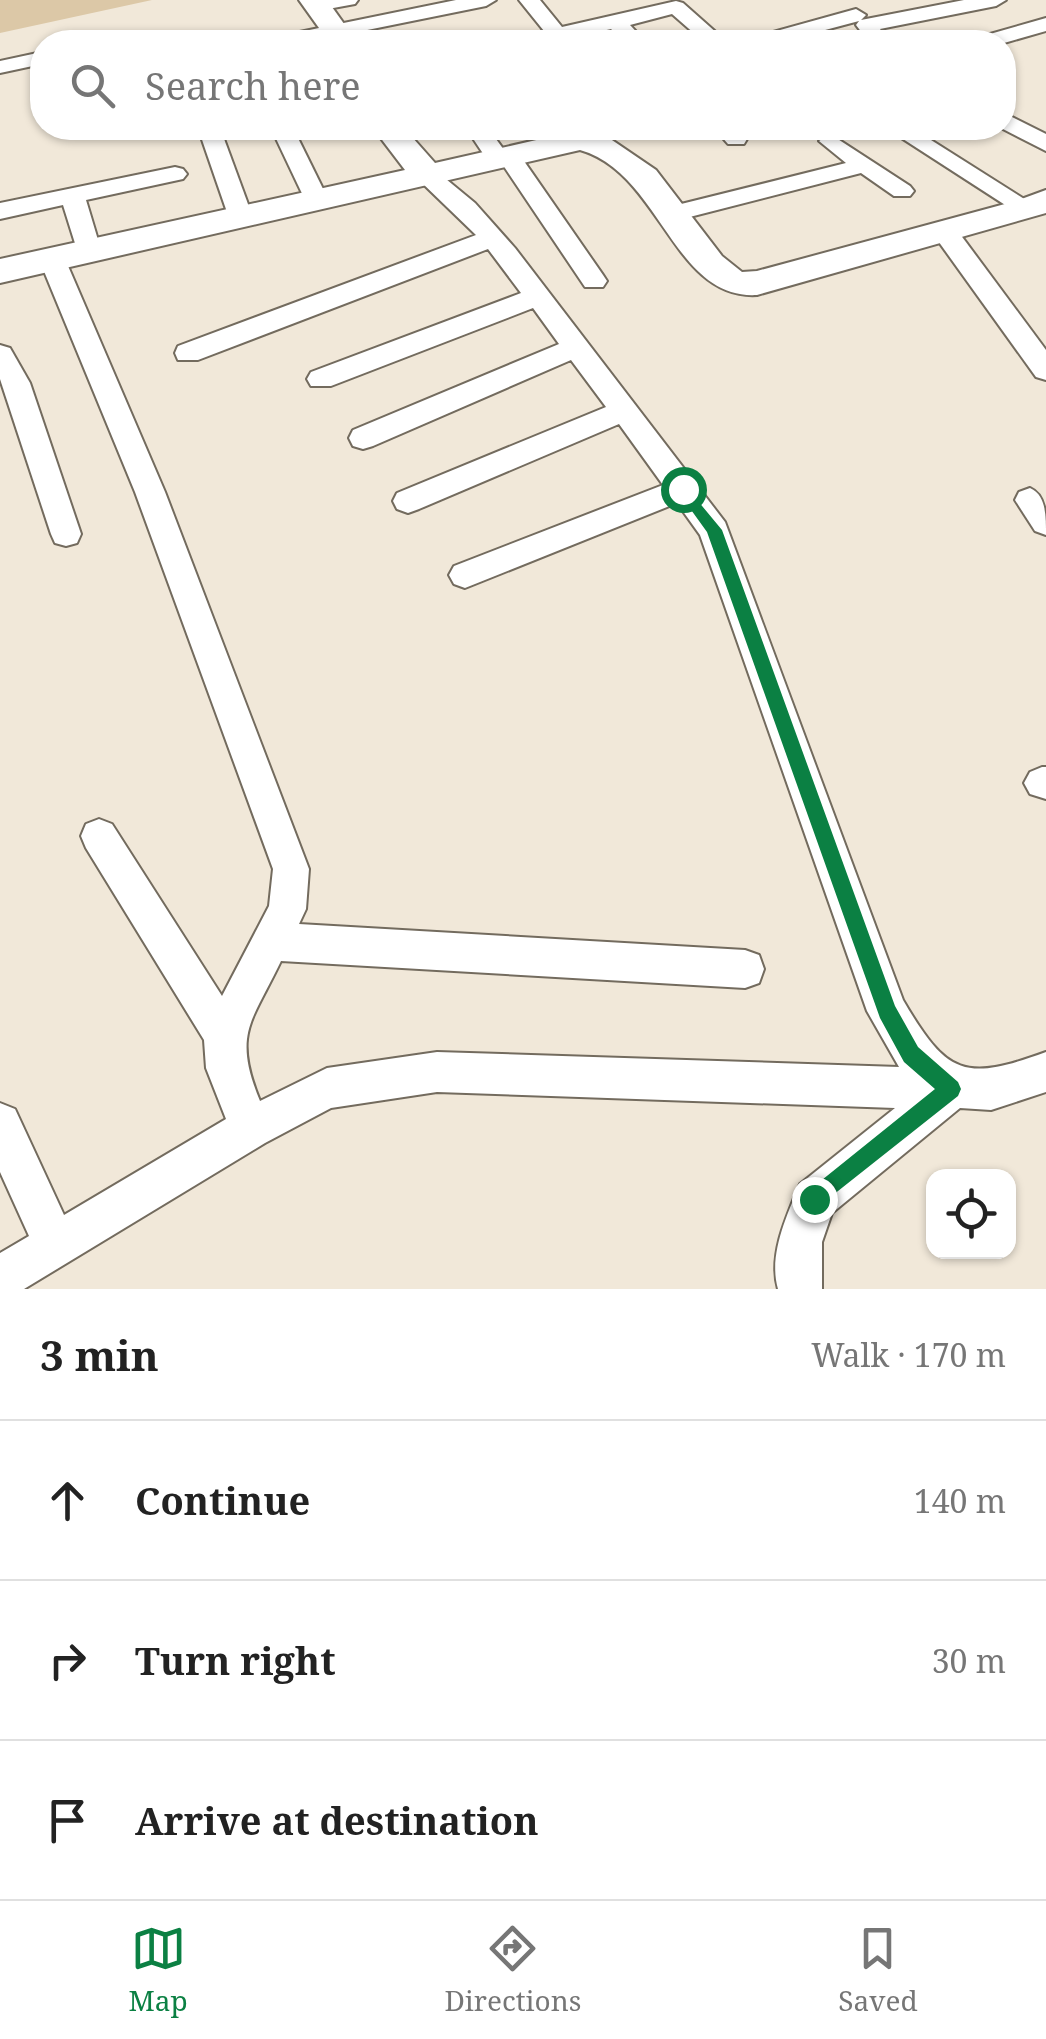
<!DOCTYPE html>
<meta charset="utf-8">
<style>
body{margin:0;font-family:"Noto Serif",serif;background:#f2f2f2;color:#222}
.controls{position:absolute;right:30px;bottom:30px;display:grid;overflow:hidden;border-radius:20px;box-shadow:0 2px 8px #0004}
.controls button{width:90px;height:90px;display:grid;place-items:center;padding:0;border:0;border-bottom:2px solid #e0e0e0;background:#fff;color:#222;font:50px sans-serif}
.stop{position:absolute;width:30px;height:30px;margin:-22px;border:8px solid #0b8043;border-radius:50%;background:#fff}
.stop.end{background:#0b8043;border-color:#fff;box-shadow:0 2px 10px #0008}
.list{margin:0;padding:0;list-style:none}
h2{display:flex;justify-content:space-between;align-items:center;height:130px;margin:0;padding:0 40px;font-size:42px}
h2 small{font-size:32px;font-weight:400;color:#767676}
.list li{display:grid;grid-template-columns:65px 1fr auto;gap:30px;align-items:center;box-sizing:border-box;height:160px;padding:0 40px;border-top:2px solid #e0e0e0}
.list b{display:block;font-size:38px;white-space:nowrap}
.list em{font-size:32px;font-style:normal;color:#767676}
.icon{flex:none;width:55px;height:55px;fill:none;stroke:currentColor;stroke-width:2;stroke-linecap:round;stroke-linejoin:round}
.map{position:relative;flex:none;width:1046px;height:1289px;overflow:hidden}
.search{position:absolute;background:#fff;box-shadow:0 2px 8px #0004;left:30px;right:30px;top:30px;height:110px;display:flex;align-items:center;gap:25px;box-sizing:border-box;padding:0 35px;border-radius:40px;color:#767676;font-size:38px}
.sheet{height:610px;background:#fff}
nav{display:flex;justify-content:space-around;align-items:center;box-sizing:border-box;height:140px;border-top:2px solid #e0e0e0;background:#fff;font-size:28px;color:#767676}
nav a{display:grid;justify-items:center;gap:5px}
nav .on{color:#0b8043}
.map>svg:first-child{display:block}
.green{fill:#dcc8a7}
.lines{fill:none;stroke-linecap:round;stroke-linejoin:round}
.street-casing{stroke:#736b5e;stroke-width:4}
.secondary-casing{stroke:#736b5e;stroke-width:4}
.street{fill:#fff;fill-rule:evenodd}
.secondary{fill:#fff;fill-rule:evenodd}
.route{fill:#0b8043}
</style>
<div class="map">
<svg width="1046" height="1289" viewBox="0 0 1046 1289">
<rect width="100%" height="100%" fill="#f1e8d9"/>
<!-- green -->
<polygon class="green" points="0,0 152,0 0,33"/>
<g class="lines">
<!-- street casing -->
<g class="street-casing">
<g id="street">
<polygon points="312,0 358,0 355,4 317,11 307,5"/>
<polygon points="456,0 496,0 486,6 308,42 269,42 280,36"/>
<polygon points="519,0 540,0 562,27 676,1 683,3 727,42 704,42 672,14 630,25 646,42 624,42 611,29 558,41 511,42 514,38 544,31"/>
<polygon points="964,0 1006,0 996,6 880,29 889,42 869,42 856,25 859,21 780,42 747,42 751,38 856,9 866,15 861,20"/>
<polygon points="1046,18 1046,31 1004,43 972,42 976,38"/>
<polygon points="42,52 42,64 0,73 0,61"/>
<polygon points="1004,113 1046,134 1046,151 1001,128"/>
<polygon points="198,128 220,128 252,215 249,220 240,223 228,215"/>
<polygon points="271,128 293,128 328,199 325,204 307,204"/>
<polygon points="466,128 488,128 504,150 517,151 603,275 607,281 603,287 585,287 503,165 490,164"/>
<polygon points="714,128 737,128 747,139 744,144 728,144"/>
<polygon points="886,128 912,128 1040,209 1028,217 1019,214"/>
<polygon points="830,134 910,186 914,191 910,196 894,196 861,173 674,221 662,213 665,208 846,163 819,141"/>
<polygon points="175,167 183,169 187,174 183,179 86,200 101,250 97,256 79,256 63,205 0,219 0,203"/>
<path d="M427,168L435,170L475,203L515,248L725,522L903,1000C947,1075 964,1082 1046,1052V1092L991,1110L960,1108L832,1213L822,1242V1289H778C768,1255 787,1215 800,1184L895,1108L437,1092L331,1108L265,1143L24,1289H0V1253L29,1236L0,1172V1103L15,1109L64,1215L226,1119L206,1068L204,1040L86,848L81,836L86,824L99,819L112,824L222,996L269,906L273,869L135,492L39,259L52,251L65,259L165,492L309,869L306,909L299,924L745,950L759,955L764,969L759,983L745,988L281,961C252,1022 232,1033 260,1101L327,1068L437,1052L899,1067L867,1011L700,535L677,503L465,588L454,584L449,575L454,566L663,485L619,424L419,509L408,513L397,509L393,501L397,493L606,407L571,360L373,446L363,449L353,446L349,438L353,430L559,344L533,308L331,386H311L307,379L311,372L521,293L488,249L198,360H178L175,353L178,346L476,235L419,180L415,175L419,170Z"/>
<polygon points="945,224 954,226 1046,350 1046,380 1036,377 936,238 933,232 936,226"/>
<polygon points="0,345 10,348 30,383 81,534 77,543 66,546 55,543 51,534 0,379"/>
<path d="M1030,488C1046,495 1046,515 1046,535L1035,531L1015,500L1019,492Z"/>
<polygon points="1042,767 1046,767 1046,799 1030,794 1024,783 1030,772"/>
</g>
</g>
<!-- secondary casing -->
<g class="secondary-casing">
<g id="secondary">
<polygon points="299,0 327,0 357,42 329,42"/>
<path d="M373,128H404L435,163L580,130L609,138L656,170L722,256L742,272L757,271L1016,201L1046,190V213L757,295C673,300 661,173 580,150L0,283V259L405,170Z"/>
</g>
</g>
<!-- street -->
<use href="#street" class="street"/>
<!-- secondary -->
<use href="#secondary" class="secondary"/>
</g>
<!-- route -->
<polygon class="route" points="683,483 722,530 895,1006 918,1047 958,1082 961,1089 958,1096 814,1210 807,1207 804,1199 807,1192 935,1089 904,1062 880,1018 707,532 676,489"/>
</svg>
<div class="controls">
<button><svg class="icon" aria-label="locate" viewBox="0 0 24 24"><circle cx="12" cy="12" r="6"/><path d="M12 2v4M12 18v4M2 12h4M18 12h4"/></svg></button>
</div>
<div class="stop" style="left:683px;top:489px"></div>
<div class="stop end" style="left:814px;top:1199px"></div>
<div class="search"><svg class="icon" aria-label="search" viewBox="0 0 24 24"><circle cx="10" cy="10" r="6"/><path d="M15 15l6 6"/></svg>Search here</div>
</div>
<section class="sheet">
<h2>3 min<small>Walk · 170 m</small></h2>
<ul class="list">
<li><svg class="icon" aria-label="ahead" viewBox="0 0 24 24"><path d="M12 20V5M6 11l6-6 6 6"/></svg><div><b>Continue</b></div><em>140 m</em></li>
<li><svg class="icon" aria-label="right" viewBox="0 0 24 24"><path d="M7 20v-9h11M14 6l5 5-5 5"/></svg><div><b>Turn right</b></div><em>30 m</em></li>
<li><svg class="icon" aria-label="arrive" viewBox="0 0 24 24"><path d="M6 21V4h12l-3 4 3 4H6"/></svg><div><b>Arrive at destination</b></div></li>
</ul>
</section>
<nav>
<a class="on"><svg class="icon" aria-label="map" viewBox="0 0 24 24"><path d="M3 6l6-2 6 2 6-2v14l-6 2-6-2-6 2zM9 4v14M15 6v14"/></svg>Map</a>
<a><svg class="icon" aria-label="directions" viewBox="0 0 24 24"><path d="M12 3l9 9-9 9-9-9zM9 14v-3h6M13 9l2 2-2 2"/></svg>Directions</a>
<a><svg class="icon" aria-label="saved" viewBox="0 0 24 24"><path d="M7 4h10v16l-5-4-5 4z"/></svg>Saved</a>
</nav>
